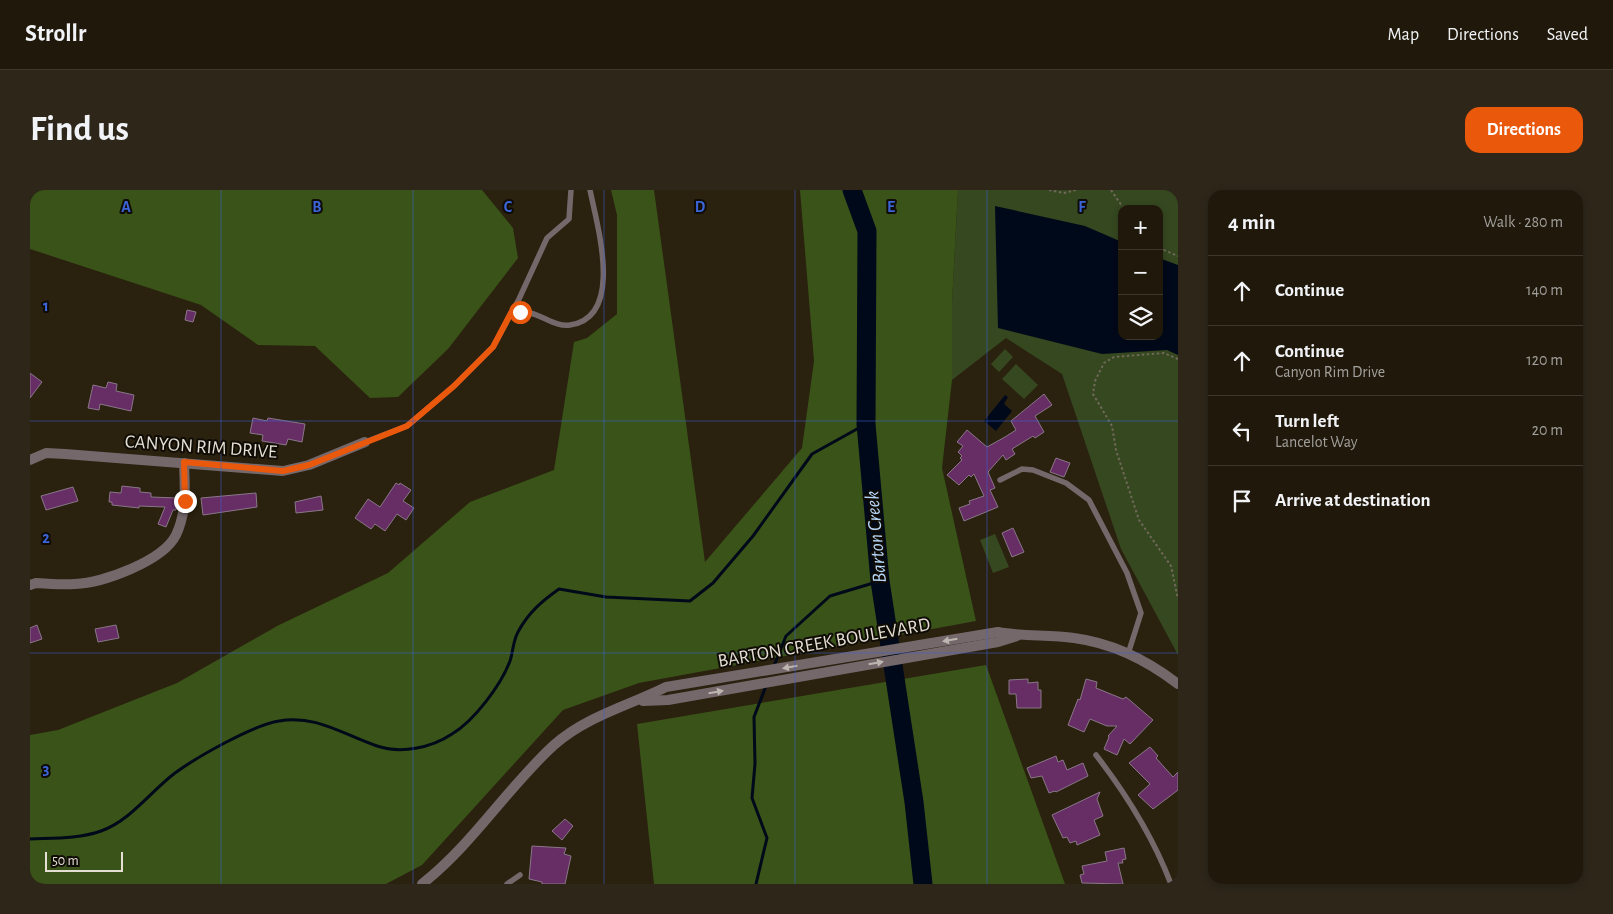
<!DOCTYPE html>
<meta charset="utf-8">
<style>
body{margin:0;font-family:"Alegreya Sans",sans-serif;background:#2d2619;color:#f1f3f6}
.controls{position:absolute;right:15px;top:15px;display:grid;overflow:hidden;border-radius:10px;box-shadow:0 2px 8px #0003}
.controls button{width:45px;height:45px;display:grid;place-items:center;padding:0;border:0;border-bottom:1px solid #3d382c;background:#20190b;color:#f1f3f6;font:25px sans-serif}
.scale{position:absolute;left:15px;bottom:12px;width:78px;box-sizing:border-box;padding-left:5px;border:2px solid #e4ded3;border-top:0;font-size:14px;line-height:18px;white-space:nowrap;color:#e4ded3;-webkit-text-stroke:4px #0f0b05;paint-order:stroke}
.stop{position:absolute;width:15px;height:15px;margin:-11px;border:4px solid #ea580c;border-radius:50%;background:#fff}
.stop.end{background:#ea580c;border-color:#fff;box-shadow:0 1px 5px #0008}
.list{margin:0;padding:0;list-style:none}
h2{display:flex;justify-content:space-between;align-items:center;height:65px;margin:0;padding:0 20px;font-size:21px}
h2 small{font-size:16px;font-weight:400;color:#a2a09d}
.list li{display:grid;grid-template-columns:32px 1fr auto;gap:15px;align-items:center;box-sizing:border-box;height:70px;padding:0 20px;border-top:1px solid #3d382c}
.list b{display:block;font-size:19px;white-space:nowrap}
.list p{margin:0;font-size:16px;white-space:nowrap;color:#a2a09d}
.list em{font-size:16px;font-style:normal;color:#a2a09d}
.icon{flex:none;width:28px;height:28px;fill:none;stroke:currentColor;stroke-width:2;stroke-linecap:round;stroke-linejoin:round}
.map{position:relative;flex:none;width:1148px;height:694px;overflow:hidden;border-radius:15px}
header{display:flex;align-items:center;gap:30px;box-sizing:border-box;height:70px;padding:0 25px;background:#20190b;border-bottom:1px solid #3d382c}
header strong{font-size:24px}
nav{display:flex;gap:28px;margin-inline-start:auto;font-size:18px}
.intro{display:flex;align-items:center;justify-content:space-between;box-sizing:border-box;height:120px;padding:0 30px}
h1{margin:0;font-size:35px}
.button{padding:12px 22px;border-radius:15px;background:#ea580c;color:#fff;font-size:18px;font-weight:700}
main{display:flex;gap:30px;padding:0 30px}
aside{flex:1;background:#20190b;border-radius:15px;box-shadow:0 2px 8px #0003}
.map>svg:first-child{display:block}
.green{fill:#354820;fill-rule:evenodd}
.forest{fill:#395318}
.water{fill:#00091a}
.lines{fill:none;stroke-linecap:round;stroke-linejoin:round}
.stream{stroke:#00091a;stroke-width:3}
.river{stroke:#00091a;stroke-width:19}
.building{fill:#672e66;stroke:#897788}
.path{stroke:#706859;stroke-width:2;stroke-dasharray:2.5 2.5;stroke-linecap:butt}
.service{stroke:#74686b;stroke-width:5.5}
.minor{stroke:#74686b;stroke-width:10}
.tertiary{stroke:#74686b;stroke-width:10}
.oneway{fill:#bdb5af}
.route{stroke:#ea580c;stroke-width:6}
.grid{fill:none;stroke:#3b64d7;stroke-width:1;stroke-opacity:0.55}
.labels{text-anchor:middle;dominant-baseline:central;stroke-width:4;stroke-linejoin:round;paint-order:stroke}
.street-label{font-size:19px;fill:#e4ded3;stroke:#0f0b05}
.water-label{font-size:20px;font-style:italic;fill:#b6d6f7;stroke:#0f0b05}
.grid-label{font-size:16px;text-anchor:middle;font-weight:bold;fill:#3b64d7;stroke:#0f0b05;stroke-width:4;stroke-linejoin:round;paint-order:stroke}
</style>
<header>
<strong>Strollr</strong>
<nav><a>Map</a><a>Directions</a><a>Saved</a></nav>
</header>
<div class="intro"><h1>Find us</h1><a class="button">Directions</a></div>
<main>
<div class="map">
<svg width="1148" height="694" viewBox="0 0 1148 694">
<rect width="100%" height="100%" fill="#2a210f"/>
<!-- green -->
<g class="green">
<path d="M928,0H1148V465L1091,359L1032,184L976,148L922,190V113ZM1092,19H1129V146H1092Z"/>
<polygon points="975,159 983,167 969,182 961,174"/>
<polygon points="986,174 1008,195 994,209 972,189"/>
<polygon points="965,344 979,377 963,383 950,350"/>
</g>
<!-- forest -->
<g class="forest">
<polygon points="0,0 452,0 483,38 488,68 418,159 368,207 340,208 285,156 228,155 171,115 0,59"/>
<polygon points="581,0 624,0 675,372 772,258 784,171 770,0 928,0 922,113 922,190 912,278 946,431 609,493 533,520 392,675 356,694 0,694 0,545 28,540 147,493 249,435 358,383 440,312 524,280 544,152 557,148 587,124 587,25"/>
<polygon points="956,475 1035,694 624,694 607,534"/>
</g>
<!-- water -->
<g class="water">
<polygon points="965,16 1055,36 1092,52 1092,146 1129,146 1129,68 1148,75 1148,165 1137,160 1072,164 968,138"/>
<polygon points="975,205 978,207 974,214 982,221 966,241 954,231"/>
</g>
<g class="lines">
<!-- stream -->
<g class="stream">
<polyline points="744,476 756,446 800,406 850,391"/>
<path d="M0,649C23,648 49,649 71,641C100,631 121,601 145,583C167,567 223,535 249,531C285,524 314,545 347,556C371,564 401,558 422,544C444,531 471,495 480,471C483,462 483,451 488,442C498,423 512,411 529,399L576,407L660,411L683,393L723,346L782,264L836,234"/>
<polyline points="726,694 737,648 722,608 725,574 724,527 736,496"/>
</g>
<!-- river -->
<polyline class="river" points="822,0 837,41 836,234 850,391 884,612 893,694"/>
</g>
<!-- building -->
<g class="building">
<polygon points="157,120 166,122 163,132 155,130"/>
<polygon points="0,183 12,192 0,208"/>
<polygon points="78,192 87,194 86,201 104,205 101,221 70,214 69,220 58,218 63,195 76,198"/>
<polygon points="1014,204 1022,215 1005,226 1014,242 1005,248 1003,246 982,259 985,264 976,270 973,265 958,282 965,298 960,300 968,317 934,331 929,318 940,314 939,311 954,306 944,284 941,287 939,285 929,295 917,285 932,270 930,268 932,266 928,262 933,256 927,252 937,240 957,257 975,247 986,240 981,231"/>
<polygon points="223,228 237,231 238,228 275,234 272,252 258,249 256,255 232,251 233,245 220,243"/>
<polygon points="1026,268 1040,273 1034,287 1020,282"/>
<polygon points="366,293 369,295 370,293 381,300 373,311 384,318 376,330 367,324 355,341 345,334 341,339 325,328 338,309 350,317"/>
<polygon points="92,296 110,298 110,302 121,303 121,307 147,308 146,320 143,320 136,337 128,334 135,317 109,316 109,318 82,315 82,312 79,312 80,302 91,303"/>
<polygon points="43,297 48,311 16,320 11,306"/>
<polygon points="226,303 227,317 173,325 171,308"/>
<polygon points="291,306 293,320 266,323 265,312"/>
<polygon points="983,338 994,362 982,367 972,343"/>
<polygon points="7,435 12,449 0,453 0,438"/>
<polygon points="86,435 89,448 68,452 65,439"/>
<polygon points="998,489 998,493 1008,492 1008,500 1011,500 1011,518 987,518 986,504 979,504 979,490"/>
<polygon points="1056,489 1067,492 1066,498 1093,509 1096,507 1123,530 1100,554 1094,549 1087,565 1074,559 1079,547 1078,546 1087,536 1077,536 1060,529 1054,542 1038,535 1048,509 1050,510"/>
<polygon points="1120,557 1128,566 1126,568 1143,587 1148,582 1148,600 1123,619 1108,605 1120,594 1099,573"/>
<polygon points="1026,566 1028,572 1033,570 1037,580 1053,573 1058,586 1026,602 1025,601 1019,603 1012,586 1001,588 997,578"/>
<polygon points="1070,602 1067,609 1073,626 1064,630 1070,645 1047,655 1046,651 1040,653 1037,647 1033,648 1022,625"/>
<polygon points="535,629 543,636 532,650 522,641"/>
<polygon points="502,656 536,658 534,664 541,666 535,694 512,694 512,692 499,689"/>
<polygon points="1094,658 1096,669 1092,670 1093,673 1088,673 1093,694 1052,693 1050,685 1054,684 1052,676 1077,671 1075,662"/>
</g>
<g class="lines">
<!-- path -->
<g class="path">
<polyline points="1019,0 1034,3 1046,0"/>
<polyline points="1081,0 1094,19"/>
<polyline points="1129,58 1148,66"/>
<polyline points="1148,169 1134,163 1084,167 1074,173 1065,191 1063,204 1082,236 1086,260 1109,330 1141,376 1148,409"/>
</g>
<!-- service -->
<g class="service">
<path d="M481,123C488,123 495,121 500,123C514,126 526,137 540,135C595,127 567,35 560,0"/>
<polyline points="335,252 377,236 424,196 463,157 489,109 517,48 539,29 541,0"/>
<polyline points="970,290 992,279 1003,280 1036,293 1059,310 1097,383 1111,423 1098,464"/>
<path d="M1066,565C1097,605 1123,647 1141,694"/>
<polyline points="477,694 490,685"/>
</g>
<!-- minor -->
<g class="minor">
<polyline points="0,270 16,263 35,264 253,281 279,275 335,252"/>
<path d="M0,395L6,393C19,394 32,395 45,394C73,393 133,371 146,345C157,322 155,297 154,273"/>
</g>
<!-- tertiary -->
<g class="tertiary">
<polyline points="613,511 638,510 968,452 987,446"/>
<path d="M392,694C443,654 477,598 524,555C557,526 598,516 636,497L968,442C993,447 1019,444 1044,448C1082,453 1118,471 1148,494"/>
</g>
</g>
<!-- one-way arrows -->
<defs><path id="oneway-solid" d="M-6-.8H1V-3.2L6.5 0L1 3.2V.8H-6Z" transform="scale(1.25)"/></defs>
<g class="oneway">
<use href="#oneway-solid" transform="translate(920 450) rotate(170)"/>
<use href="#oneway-solid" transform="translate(846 473) rotate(-10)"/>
<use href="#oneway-solid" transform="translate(760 477) rotate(170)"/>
<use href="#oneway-solid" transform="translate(686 502) rotate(-10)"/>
</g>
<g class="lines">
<!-- route -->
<polyline class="route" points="155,311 154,272 253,281 279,275 377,236 424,196 463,157 481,123 490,122"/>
</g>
<!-- grid -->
<path class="grid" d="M191,0V694M383,0V694M574,0V694M765,0V694M957,0V694M0,231H1148M0,463H1148"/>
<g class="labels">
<!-- street labels -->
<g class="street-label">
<text transform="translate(171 257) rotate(4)">CANYON RIM DRIVE</text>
<text transform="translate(794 453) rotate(-10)">BARTON CREEK BOULEVARD</text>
</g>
<!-- water labels -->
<g class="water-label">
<text transform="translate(846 347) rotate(-95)">Barton Creek</text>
</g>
</g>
<g class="grid-label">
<text x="96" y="22">A</text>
<text x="287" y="22">B</text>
<text x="478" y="22">C</text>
<text x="670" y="22">D</text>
<text x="861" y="22">E</text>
<text x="1052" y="22">F</text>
<text x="16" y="121">1</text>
<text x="16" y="353">2</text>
<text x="16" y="584">3</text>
</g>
</svg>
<div class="controls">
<button>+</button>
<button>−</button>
<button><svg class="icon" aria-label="layers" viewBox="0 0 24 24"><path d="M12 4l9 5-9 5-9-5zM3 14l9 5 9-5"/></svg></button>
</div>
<div class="scale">50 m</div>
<div class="stop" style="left:490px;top:122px"></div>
<div class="stop end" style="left:155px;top:311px"></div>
</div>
<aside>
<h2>4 min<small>Walk · 280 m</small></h2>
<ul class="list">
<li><svg class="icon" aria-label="ahead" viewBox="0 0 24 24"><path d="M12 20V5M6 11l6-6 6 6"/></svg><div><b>Continue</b></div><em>140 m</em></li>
<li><svg class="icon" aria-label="ahead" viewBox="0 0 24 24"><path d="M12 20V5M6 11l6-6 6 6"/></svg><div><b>Continue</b><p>Canyon Rim Drive</p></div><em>120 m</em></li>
<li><svg class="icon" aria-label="left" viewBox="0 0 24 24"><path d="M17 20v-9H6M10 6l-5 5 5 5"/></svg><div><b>Turn left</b><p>Lancelot Way</p></div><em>20 m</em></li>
<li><svg class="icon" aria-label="arrive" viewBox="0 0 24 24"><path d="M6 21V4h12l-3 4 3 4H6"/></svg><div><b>Arrive at destination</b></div></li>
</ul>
</aside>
</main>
